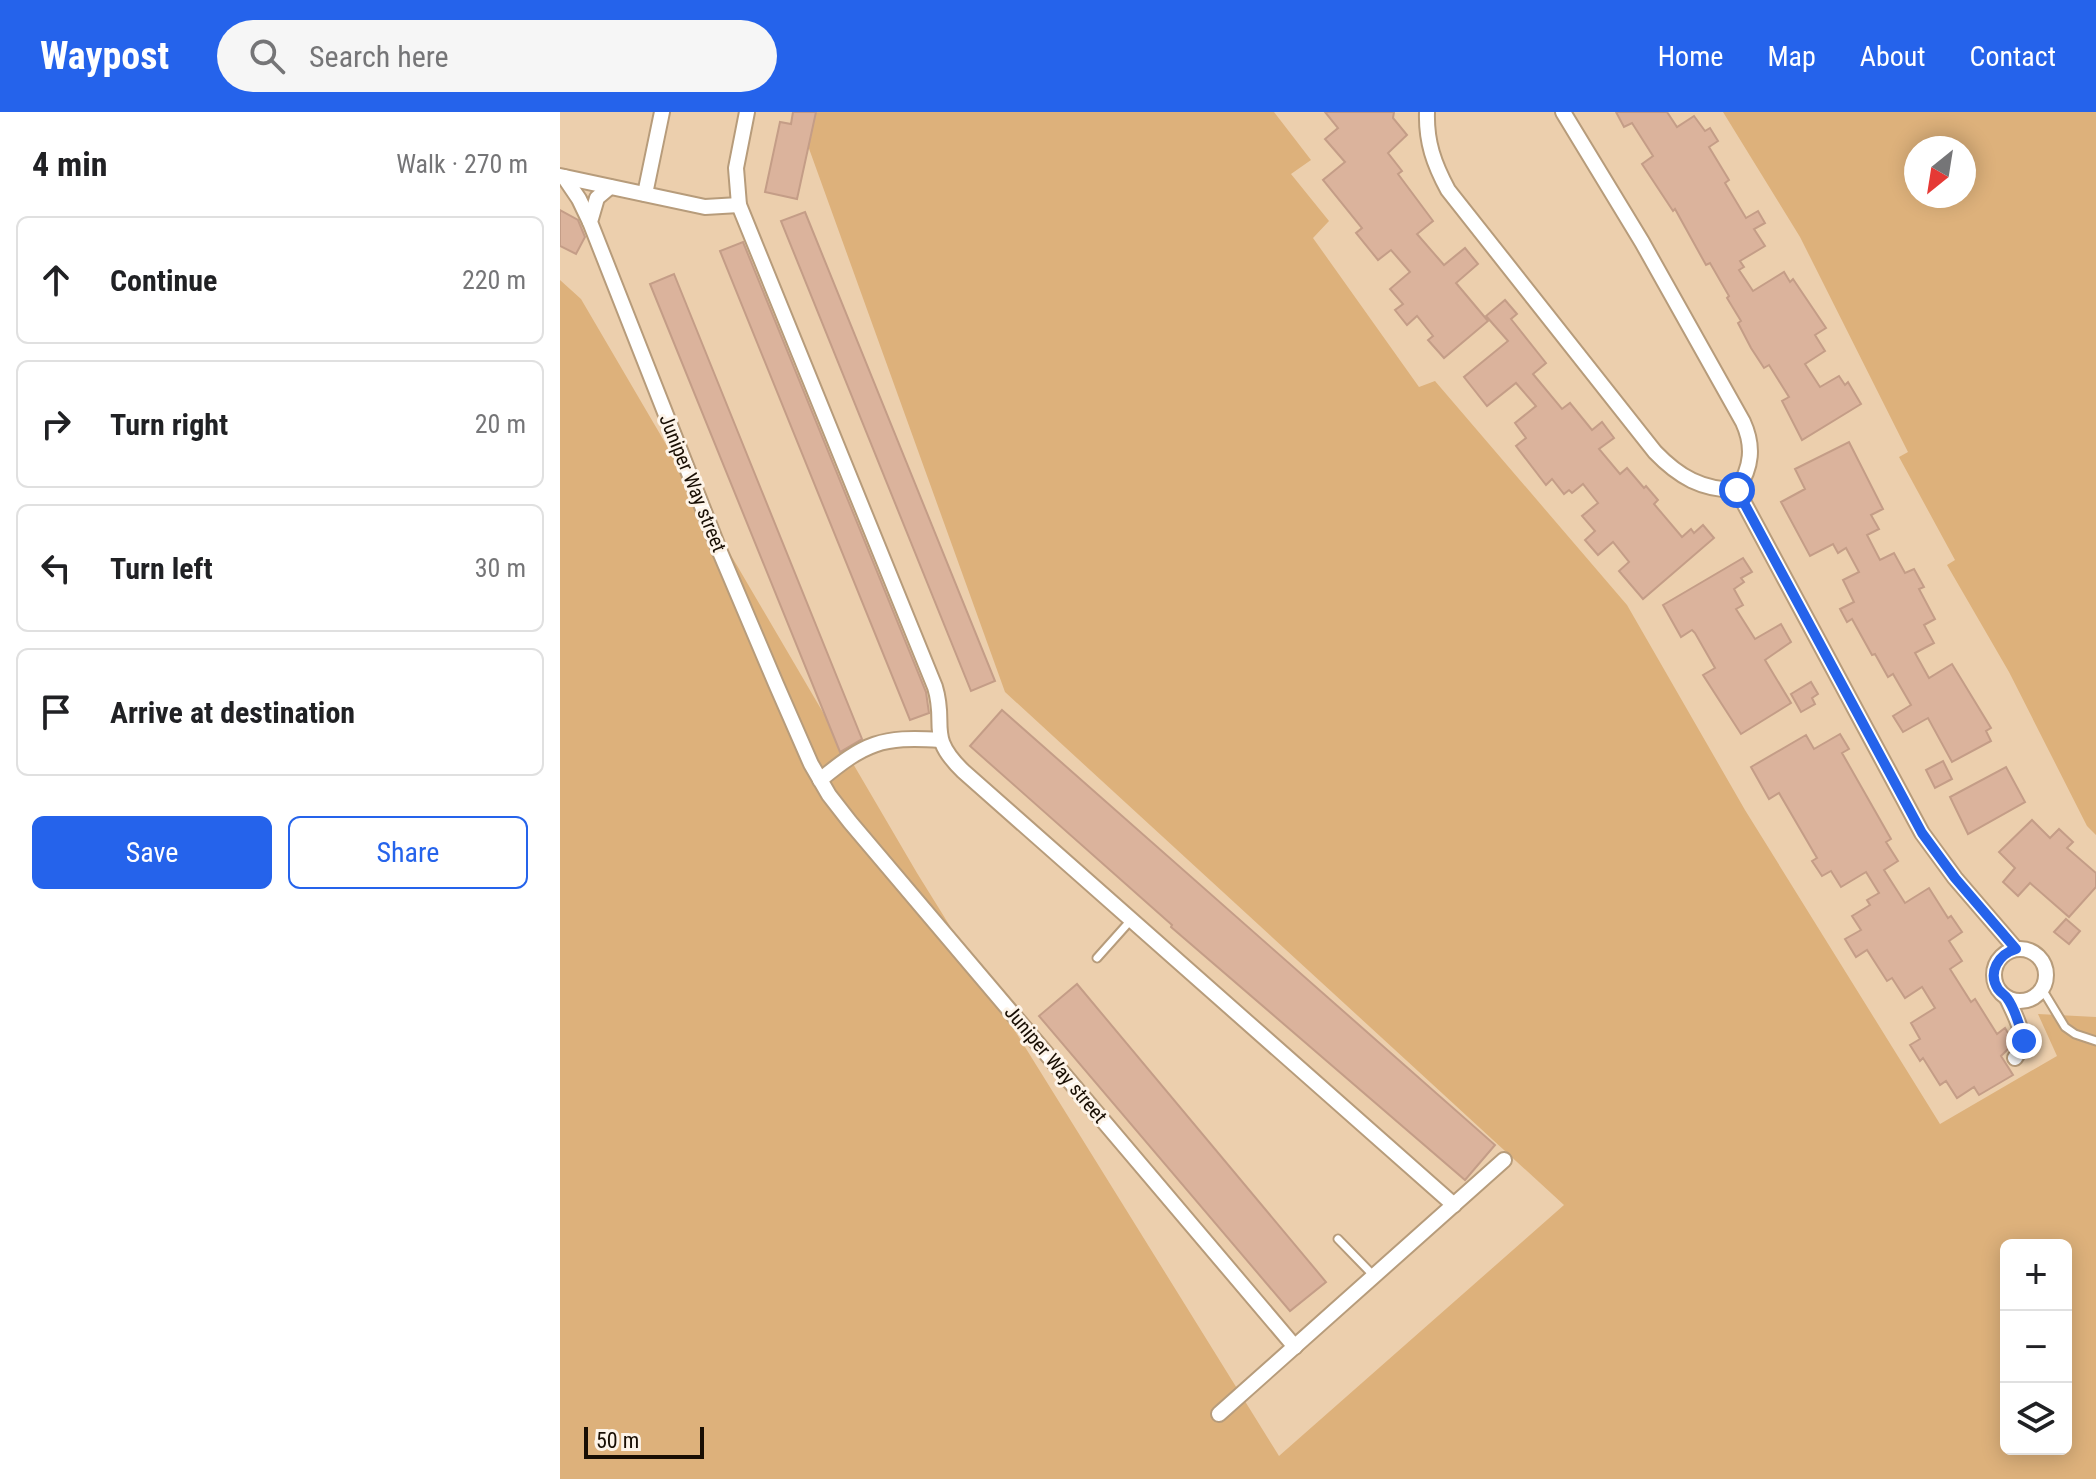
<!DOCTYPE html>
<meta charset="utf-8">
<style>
body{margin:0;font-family:"Roboto Condensed",sans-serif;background:#f6f6f6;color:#202124}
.controls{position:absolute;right:24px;bottom:24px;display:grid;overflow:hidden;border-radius:12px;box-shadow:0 4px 20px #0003}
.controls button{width:72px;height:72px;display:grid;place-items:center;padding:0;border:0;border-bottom:2px solid #e0e0e0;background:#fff;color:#202124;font:40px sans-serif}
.compass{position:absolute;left:1344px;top:24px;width:72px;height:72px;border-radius:50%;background:#fff;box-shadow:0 4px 20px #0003;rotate:210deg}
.scale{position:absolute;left:24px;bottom:20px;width:120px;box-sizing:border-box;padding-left:8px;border:4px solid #180e03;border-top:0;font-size:22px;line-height:28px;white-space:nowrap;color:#180e03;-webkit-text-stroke:6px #fdf4e9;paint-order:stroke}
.stop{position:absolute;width:24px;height:24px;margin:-18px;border:6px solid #2563eb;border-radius:50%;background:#fff}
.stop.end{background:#2563eb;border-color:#fff;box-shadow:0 2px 8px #0008}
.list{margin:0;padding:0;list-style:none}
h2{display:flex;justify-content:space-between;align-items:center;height:104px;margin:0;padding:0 32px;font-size:34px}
h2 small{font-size:26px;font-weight:400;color:#757577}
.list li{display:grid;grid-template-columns:52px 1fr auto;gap:24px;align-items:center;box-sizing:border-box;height:128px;margin:0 16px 16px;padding:0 16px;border:2px solid #e0e0e0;border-radius:12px}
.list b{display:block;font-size:30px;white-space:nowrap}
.list em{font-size:26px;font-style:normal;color:#757577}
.actions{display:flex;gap:16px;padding:24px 32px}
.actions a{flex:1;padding:18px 0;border:2px solid #2563eb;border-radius:12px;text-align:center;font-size:28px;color:#2563eb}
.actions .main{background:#2563eb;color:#fff}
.icon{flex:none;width:44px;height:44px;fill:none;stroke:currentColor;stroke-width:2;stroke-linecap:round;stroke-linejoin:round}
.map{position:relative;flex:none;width:1536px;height:1367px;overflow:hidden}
header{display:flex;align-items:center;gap:48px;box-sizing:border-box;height:112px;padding:0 40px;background:#2563eb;color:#fff}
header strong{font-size:38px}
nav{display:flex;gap:44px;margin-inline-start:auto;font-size:28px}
.search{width:560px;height:72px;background:#f6f6f6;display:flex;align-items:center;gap:20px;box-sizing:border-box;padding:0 28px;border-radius:44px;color:#757577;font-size:30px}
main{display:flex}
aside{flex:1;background:#fff}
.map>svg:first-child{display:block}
.green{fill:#ddb17b;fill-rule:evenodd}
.building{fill:#dbb39c;stroke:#c49d87;stroke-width:2}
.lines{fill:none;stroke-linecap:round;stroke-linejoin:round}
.lane-casing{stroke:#b79c7b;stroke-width:11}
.street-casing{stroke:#b79c7b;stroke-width:18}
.lane{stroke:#fff;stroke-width:7}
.street{stroke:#fff;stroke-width:14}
.route{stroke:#2563eb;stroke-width:10}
.labels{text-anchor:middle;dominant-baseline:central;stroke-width:6;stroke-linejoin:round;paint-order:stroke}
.street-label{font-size:20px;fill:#180e03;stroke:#fdf4e9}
</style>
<header>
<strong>Waypost</strong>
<div class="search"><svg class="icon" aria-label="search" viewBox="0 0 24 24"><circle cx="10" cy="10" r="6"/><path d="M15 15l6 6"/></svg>Search here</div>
<nav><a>Home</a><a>Map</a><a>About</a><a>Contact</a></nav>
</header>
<main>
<aside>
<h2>4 min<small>Walk · 270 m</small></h2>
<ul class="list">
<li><svg class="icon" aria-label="ahead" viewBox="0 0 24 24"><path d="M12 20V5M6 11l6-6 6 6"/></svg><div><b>Continue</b></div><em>220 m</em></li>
<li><svg class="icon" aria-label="right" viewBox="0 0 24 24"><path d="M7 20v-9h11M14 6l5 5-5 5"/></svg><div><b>Turn right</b></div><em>20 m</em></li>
<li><svg class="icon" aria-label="left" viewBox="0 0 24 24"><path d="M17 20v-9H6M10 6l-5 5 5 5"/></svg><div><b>Turn left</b></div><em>30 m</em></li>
<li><svg class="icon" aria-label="arrive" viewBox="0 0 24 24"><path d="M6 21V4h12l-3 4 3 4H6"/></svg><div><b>Arrive at destination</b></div></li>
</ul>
<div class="actions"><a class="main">Save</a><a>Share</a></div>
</aside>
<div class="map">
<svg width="1536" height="1367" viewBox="0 0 1536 1367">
<rect width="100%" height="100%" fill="#eccfad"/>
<!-- green -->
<g class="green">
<path d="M253,0H714L751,48L731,62L769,109L753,126L859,275L875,269L1067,493L1185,698L1380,1012L1497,944L1478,902L1536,905V1367H0V168L21,187L357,761L719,1344L1004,1093L445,580L247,31ZM1446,1133H1506V1337H1446Z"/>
<path d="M1163,0H1536V723L1527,714L1449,560L1387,453L1395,448L1339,345L1348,340L1240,125ZM1356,36H1404V84H1356Z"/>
</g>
<!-- building -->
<g class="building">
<polygon points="233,0 256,0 237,87 205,80 220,10 231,12"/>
<polygon points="765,0 834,0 833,6 847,23 828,41 842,59 838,62 873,109 857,122 884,153 905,136 918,152 896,171 928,209 884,246 868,228 873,224 857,204 847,213 835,198 843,192 830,177 850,160 831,138 818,148 796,121 802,116 763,68 785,50 765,27 778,16"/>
<polygon points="1056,0 1107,0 1117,15 1134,4 1145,19 1150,16 1158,29 1149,35 1169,68 1165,71 1186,106 1198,99 1205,111 1194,117 1205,134 1180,149 1184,155 1179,158 1193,179 1224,160 1230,170 1233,167 1266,216 1255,223 1265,239 1245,252 1260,275 1279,264 1285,273 1288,270 1301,292 1242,328 1222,289 1229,285 1209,253 1204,256 1191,236 1178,211 1181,209 1167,186 1169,184 1150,151 1146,153 1115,97 1113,99 1082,52 1093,44 1072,11 1064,15"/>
<polygon points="0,98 18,108 25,125 16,142 0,134"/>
<polygon points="245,100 435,569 411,579 221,109"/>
<polygon points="183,130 366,580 369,601 350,608 160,139"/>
<polygon points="114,162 302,627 280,640 90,172"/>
<polygon points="945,188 957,202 951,207 986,251 973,262 1002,297 1010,291 1032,318 1042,310 1054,326 1039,337 1060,362 1067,356 1084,376 1086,374 1098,388 1094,392 1122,425 1131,417 1134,421 1143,413 1154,426 1083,487 1059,459 1069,450 1053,430 1038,443 1025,428 1035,419 1022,404 1038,391 1023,372 1012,381 1009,378 1004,382 992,367 986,373 956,334 966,326 955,311 976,294 956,271 927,294 904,265 948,229 926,204"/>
<polygon points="1289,330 1323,397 1311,403 1319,417 1307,423 1320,448 1334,441 1345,461 1354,457 1364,475 1359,477 1375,507 1364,513 1374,531 1355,541 1369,566 1392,552 1431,616 1426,619 1431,629 1392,650 1368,606 1343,620 1333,604 1351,593 1333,562 1328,565 1315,542 1312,543 1292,507 1287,510 1280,497 1294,490 1283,468 1299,460 1286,436 1278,441 1273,432 1250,444 1221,390 1245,377 1235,357"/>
<polygon points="1183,446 1192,460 1181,466 1184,470 1174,477 1183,493 1176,497 1195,527 1221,512 1231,530 1205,548 1231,591 1181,622 1143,563 1155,556 1135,521 1132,518 1121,525 1103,493"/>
<polygon points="1251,570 1258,582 1252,586 1255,592 1241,600 1231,582"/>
<polygon points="442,598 935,1033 905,1068 611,815 612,813 410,634"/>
<polygon points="1280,622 1289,637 1282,641 1331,727 1326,730 1338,749 1324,758 1345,791 1369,776 1388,806 1391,804 1402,820 1389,829 1402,849 1390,857 1411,890 1415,887 1437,922 1445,916 1451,926 1450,935 1441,944 1453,963 1419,983 1414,975 1397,986 1386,969 1380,973 1363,946 1360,949 1350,933 1360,927 1351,911 1375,896 1362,875 1345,886 1332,866 1327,869 1307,838 1296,845 1285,827 1301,818 1292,804 1310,793 1307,788 1319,781 1306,760 1281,775 1271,759 1262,764 1252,749 1257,746 1219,681 1209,687 1191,655 1246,623 1254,637"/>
<polygon points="1383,649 1392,667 1375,676 1366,658"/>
<polygon points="1446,655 1465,690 1408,722 1390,685"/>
<polygon points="1472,708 1490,726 1499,717 1513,730 1507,736 1536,761 1536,775 1509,805 1470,771 1458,784 1443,770 1455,756 1439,740"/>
<polygon points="1506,807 1520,819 1509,832 1494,820"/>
<polygon points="517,872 766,1170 730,1199 479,904"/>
</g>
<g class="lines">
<!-- lane casing -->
<g class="lane-casing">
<g id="lane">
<polyline points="537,846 571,808"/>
<polyline points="1482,877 1505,915 1515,922 1536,929"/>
<polyline points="778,1127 814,1164"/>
</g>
</g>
<!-- street casing -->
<g class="street-casing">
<g id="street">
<path d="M187,0L176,56L179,93L375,575C387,614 366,623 403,659L894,1093"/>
<path d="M867,0C866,30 874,52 888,78L1095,340C1119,365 1142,378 1177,378"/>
<path d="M1003,0L1082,130L1183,310C1194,334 1192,355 1177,378"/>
<polyline points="0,64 145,95 179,93"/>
<polyline points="4,65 19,87 30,110"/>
<polyline points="50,75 37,86 30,110 160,440 216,572 251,652 269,683 290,710 735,1235"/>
<polyline points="85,82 102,0"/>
<polyline points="1177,378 1362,721 1395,766 1456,837"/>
<path d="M260,668C305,631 321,624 380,628"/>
<circle cx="1460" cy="863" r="26"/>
<path d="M1447,886C1456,906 1470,927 1455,946"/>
<polyline points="659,1302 944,1048"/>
</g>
</g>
<!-- lane -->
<use href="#lane" class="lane"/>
<!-- street -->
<use href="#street" class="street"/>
</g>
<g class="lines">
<!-- route -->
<path class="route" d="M1177,378L1362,721L1395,766L1456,837C1439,842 1427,860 1438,877C1441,881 1445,883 1447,886C1456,898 1460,916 1464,929"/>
</g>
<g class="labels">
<!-- street labels -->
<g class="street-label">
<text transform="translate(133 371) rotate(68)">Juniper Way street</text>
<text transform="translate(496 952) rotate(50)">Juniper Way street</text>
</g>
</g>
</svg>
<div class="controls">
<button>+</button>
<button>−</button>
<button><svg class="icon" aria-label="layers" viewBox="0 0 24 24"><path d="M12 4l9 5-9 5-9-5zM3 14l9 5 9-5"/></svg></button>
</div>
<svg class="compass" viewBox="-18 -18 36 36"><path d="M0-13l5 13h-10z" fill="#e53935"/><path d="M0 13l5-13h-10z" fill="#757577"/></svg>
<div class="scale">50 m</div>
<div class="stop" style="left:1177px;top:378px"></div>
<div class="stop end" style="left:1464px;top:929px"></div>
</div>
</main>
